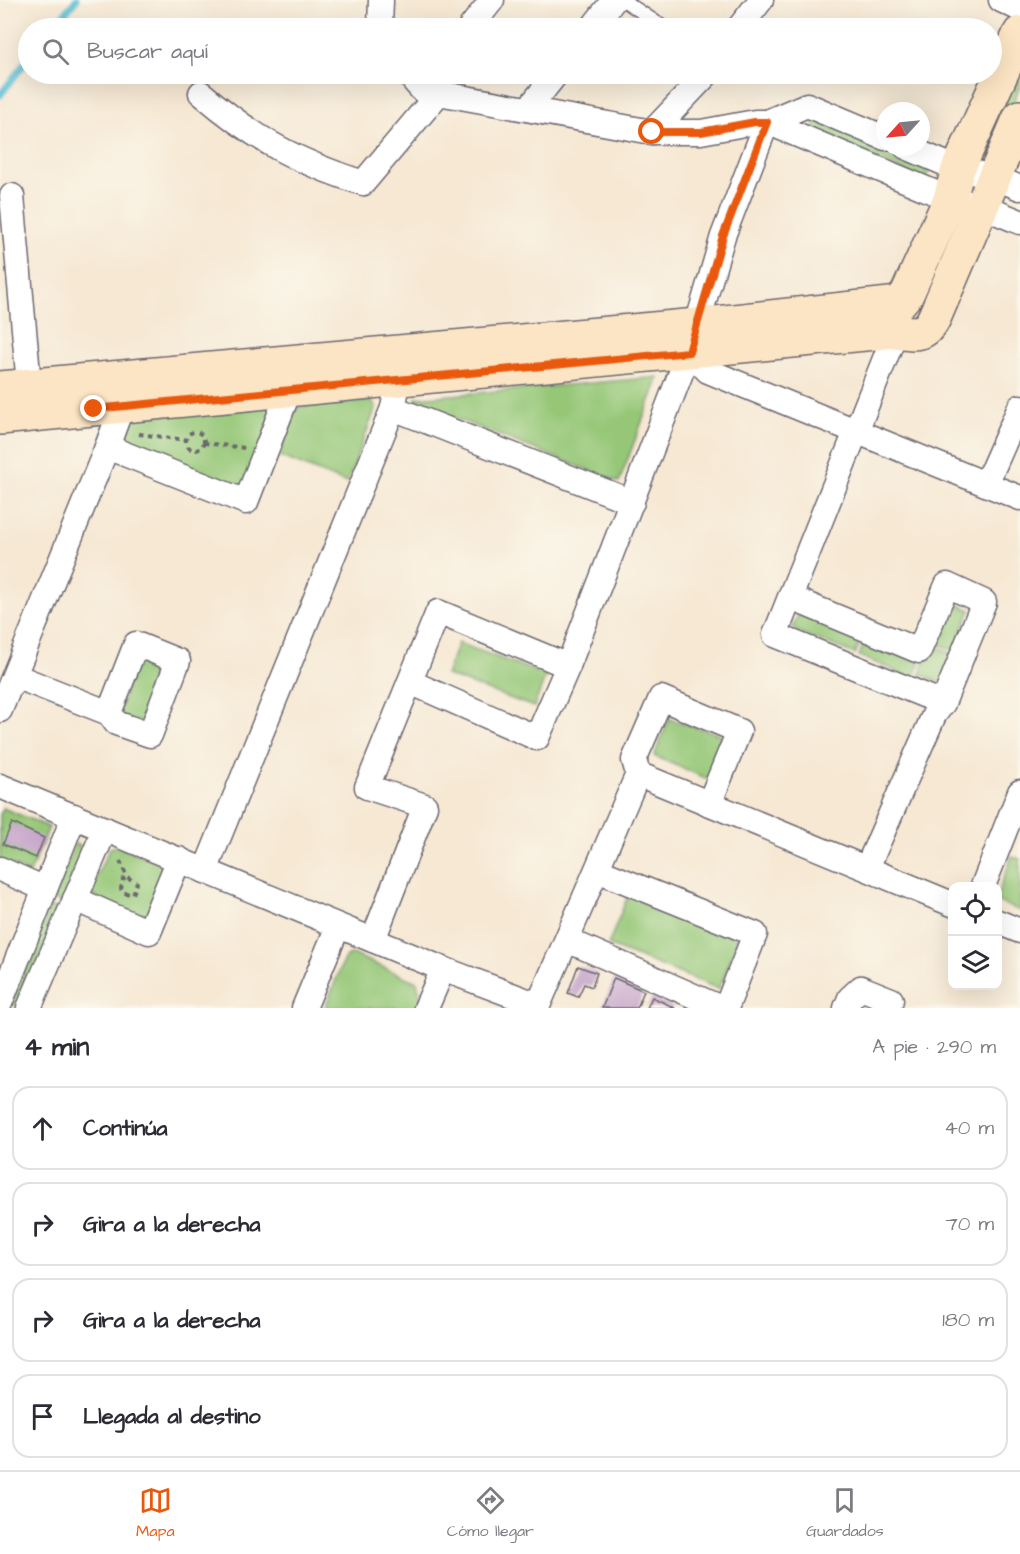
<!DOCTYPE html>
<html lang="es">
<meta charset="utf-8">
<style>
body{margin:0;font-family:"Architects Daughter",sans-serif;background:#f2f2f3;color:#2b2b33}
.controls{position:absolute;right:18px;bottom:18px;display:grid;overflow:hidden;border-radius:12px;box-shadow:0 6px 24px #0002}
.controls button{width:54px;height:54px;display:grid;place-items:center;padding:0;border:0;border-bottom:2px solid #e1e1e2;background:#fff;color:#2b2b33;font:30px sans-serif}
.compass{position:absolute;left:876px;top:102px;width:54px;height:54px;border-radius:50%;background:#fff;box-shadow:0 6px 24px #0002;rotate:243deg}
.stop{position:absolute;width:18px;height:18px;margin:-14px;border:4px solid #ea580c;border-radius:50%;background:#fff}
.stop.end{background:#ea580c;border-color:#fff;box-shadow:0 2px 6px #0008}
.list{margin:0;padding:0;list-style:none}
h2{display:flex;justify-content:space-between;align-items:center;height:78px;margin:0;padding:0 24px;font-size:26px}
h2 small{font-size:20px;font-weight:400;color:#7c7c81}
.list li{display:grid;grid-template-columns:39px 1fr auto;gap:18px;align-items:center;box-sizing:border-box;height:84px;margin:0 12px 12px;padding:0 12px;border:2px solid #e1e1e2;border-radius:18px}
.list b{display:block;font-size:22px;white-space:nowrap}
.list em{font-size:20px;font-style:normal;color:#7c7c81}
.icon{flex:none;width:33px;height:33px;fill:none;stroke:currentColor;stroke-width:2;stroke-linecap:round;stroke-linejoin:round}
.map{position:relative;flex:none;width:1020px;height:1008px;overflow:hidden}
.search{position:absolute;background:#fff;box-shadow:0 6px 24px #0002;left:18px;right:18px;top:18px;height:66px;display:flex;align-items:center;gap:15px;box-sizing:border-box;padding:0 21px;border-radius:33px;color:#7c7c81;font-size:22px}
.sheet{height:462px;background:#fff}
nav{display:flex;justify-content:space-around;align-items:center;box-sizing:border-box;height:84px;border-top:2px solid #e1e1e2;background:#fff;font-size:16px;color:#7c7c81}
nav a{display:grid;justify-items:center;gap:3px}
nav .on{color:#ea580c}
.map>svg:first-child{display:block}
.green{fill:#95c777;stroke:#5c7459;stroke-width:1.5}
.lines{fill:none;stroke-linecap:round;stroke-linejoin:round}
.stream{stroke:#58bfd6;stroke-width:7}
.building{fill:#c7a7cb}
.lane-casing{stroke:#6c6770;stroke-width:15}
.street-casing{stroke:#6c6770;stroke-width:27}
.secondary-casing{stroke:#6c6770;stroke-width:36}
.path{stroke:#6c6770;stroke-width:4;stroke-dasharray:4.5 4.5;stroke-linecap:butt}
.lane{stroke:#fff;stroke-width:12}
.street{stroke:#fff;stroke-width:24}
.secondary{stroke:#fce5c4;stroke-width:33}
.route{stroke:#ea580c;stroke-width:8}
</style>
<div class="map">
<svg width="1020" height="1008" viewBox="0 0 1020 1008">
<rect width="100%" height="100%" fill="#fbf7ec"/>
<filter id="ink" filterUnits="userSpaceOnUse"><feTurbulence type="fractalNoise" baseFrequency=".0167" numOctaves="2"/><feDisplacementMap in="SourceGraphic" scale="12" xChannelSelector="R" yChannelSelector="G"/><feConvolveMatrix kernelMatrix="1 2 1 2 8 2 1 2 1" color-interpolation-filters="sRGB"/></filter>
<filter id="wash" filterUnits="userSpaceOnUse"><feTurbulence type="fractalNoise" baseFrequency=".008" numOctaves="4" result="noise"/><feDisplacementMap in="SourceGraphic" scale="24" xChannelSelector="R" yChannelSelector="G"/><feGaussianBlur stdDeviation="1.35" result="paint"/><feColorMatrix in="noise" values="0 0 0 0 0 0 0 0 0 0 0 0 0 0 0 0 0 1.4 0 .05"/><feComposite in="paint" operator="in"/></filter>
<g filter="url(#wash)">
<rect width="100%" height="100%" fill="#f6e8d3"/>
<!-- green -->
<g class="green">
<polygon points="1020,60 1020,86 991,155 981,151"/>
<polygon points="817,120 930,169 925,180 812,132"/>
<polygon points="659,377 619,482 416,403 416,398"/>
<polygon points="372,401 376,407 347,483 279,456 295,412 299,407"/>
<polygon points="269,403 275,412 243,490 120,446 131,416"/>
<polygon points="949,601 971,610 954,650 933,642"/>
<polygon points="799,613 862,638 855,654 796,631 793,626"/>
<polygon points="865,640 920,662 913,678 859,656"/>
<polygon points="458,643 546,675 534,707 446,675"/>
<polygon points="932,645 953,654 941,683 920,674"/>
<polygon points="137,654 168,663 150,725 118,716"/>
<polygon points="669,719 725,736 708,779 654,756"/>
<polygon points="3,808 49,827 30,873 0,860 0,815"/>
<polygon points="75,844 83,847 62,903 53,899"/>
<polygon points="116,846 165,864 149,922 88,893 110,848"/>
<polygon points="1012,856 1020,859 1020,911 998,902 998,893"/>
<polygon points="629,893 739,937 719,989 608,945"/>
<polygon points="50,906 59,910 20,1007 11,1004"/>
<polygon points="352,954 417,982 422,1002 420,1008 325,1008 344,959"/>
</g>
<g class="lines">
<!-- stream -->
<g class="stream">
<polyline points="53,28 76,0"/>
<polyline points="0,95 28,59"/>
</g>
</g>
<g id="blocks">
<!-- building -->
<g class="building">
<polygon points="12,823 44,838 36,858 3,844"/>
<polygon points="578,966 597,973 592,987 584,984 578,997 568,993"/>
<polygon points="614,978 644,991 637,1008 602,1008"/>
<polygon points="652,997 675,1008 647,1008"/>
</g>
</g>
</g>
<g filter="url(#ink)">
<use href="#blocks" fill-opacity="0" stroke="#6c6770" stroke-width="1.5"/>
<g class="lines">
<!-- lane casing -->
<g class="lane-casing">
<polyline id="lane" points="623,0 665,28"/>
</g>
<!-- street casing -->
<g class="street-casing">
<g id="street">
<polyline points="1001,0 1020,9"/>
<polyline points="380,28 381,0"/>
<polyline points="470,28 492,0"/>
<polyline points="592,28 614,0"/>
<polyline points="739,28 761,0"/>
<polyline points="408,74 422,90 652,132 701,132 755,122 767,122 950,199 981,206 1020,222"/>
<path d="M201,93C256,140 295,161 363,183L438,94"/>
<polyline points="529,108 556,74"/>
<polyline points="652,132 707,74"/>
<polyline points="906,147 958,169 994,177 1020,188"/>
<polyline points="12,196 29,385"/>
<polyline points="897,318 896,331 775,635 943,703"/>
<polyline points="689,352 708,371 1020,498"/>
<polyline points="393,408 632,502"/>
<polyline points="107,447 246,502 289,391"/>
<polyline points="986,484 1020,407"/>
<polyline points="791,598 919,651 947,585 984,602 943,703 934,715 867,868"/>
<polyline points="15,676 109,713 116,723 150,735 178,661 136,644 109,713"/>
<polyline points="410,682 537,738 568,666"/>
<polyline points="0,710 107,447 122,406 122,391"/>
<polyline points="638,774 952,904"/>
<polyline points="0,786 443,969 538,1005"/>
<polyline points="0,869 45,889"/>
<polyline points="597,870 755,934 726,1008"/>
<polyline points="205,871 393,408 402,365"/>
<polyline points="983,886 1020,792"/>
<polyline points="75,899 149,932 179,859"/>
<polyline points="998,922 1020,931"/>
<polyline points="373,940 425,806 367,787 438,612 568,666 689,352 723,236 767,122 807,105 885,138"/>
<polyline points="567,940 721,1008"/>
<polyline points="0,1003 74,816"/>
<polyline points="29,1008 105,829"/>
<polyline points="304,1008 338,926"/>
<polyline points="426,1008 443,969"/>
<polyline points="537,1008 638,774 634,760 661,698 739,731 709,804"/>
<polyline points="846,1008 850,998 861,988 891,1000 888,1008"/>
</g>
</g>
<!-- secondary casing -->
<g class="secondary-casing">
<g id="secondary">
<polyline points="0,388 697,325 899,303 907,294 950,199 958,169 1020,33"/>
<path d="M0,418L896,331C916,334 926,336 935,316L1020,117"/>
</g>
</g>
<!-- path -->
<g class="path">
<circle cx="195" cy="441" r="9"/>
<polyline points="139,434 186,440"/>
<polyline points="204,443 245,448"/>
<polyline points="120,861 127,877 137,883 133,894 124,893 121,889 123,879 127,877"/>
</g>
<!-- lane -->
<use href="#lane" class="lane"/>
<!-- street -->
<use href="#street" class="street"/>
<!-- secondary -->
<use href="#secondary" class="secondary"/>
</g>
</g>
<g class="lines" filter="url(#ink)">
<!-- route -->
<polyline class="route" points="94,409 689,352 723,236 767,122 755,122 701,132 652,132"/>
</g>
</svg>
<div class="controls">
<button><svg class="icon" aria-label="locate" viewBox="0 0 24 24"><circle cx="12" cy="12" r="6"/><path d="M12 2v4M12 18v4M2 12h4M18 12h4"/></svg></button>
<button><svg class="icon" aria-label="layers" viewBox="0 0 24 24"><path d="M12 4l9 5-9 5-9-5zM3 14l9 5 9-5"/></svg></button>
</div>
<svg class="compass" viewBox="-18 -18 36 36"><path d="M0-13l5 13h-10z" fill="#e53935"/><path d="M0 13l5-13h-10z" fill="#7c7c81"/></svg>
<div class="stop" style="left:652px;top:132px"></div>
<div class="stop end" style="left:94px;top:409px"></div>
<div class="search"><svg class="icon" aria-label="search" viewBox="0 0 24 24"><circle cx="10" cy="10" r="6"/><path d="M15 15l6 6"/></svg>Buscar aquí</div>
</div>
<section class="sheet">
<h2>4 min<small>A pie · 290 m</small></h2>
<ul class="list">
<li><svg class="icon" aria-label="ahead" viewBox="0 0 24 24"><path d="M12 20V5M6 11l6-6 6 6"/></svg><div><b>Continúa</b></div><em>40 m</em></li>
<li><svg class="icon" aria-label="right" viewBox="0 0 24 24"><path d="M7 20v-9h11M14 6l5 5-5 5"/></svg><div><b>Gira a la derecha</b></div><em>70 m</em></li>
<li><svg class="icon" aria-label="right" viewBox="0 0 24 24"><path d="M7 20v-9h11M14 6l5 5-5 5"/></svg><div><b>Gira a la derecha</b></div><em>180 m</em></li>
<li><svg class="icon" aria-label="arrive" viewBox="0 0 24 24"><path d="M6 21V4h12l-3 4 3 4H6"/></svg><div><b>Llegada al destino</b></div></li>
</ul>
</section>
<nav>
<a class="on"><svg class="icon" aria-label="map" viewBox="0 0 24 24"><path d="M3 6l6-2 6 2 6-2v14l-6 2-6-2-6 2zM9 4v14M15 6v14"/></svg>Mapa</a>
<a><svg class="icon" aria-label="directions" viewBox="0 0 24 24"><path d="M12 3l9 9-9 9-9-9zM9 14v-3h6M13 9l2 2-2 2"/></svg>Cómo llegar</a>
<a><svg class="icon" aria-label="saved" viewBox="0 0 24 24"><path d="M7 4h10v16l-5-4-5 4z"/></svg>Guardados</a>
</nav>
